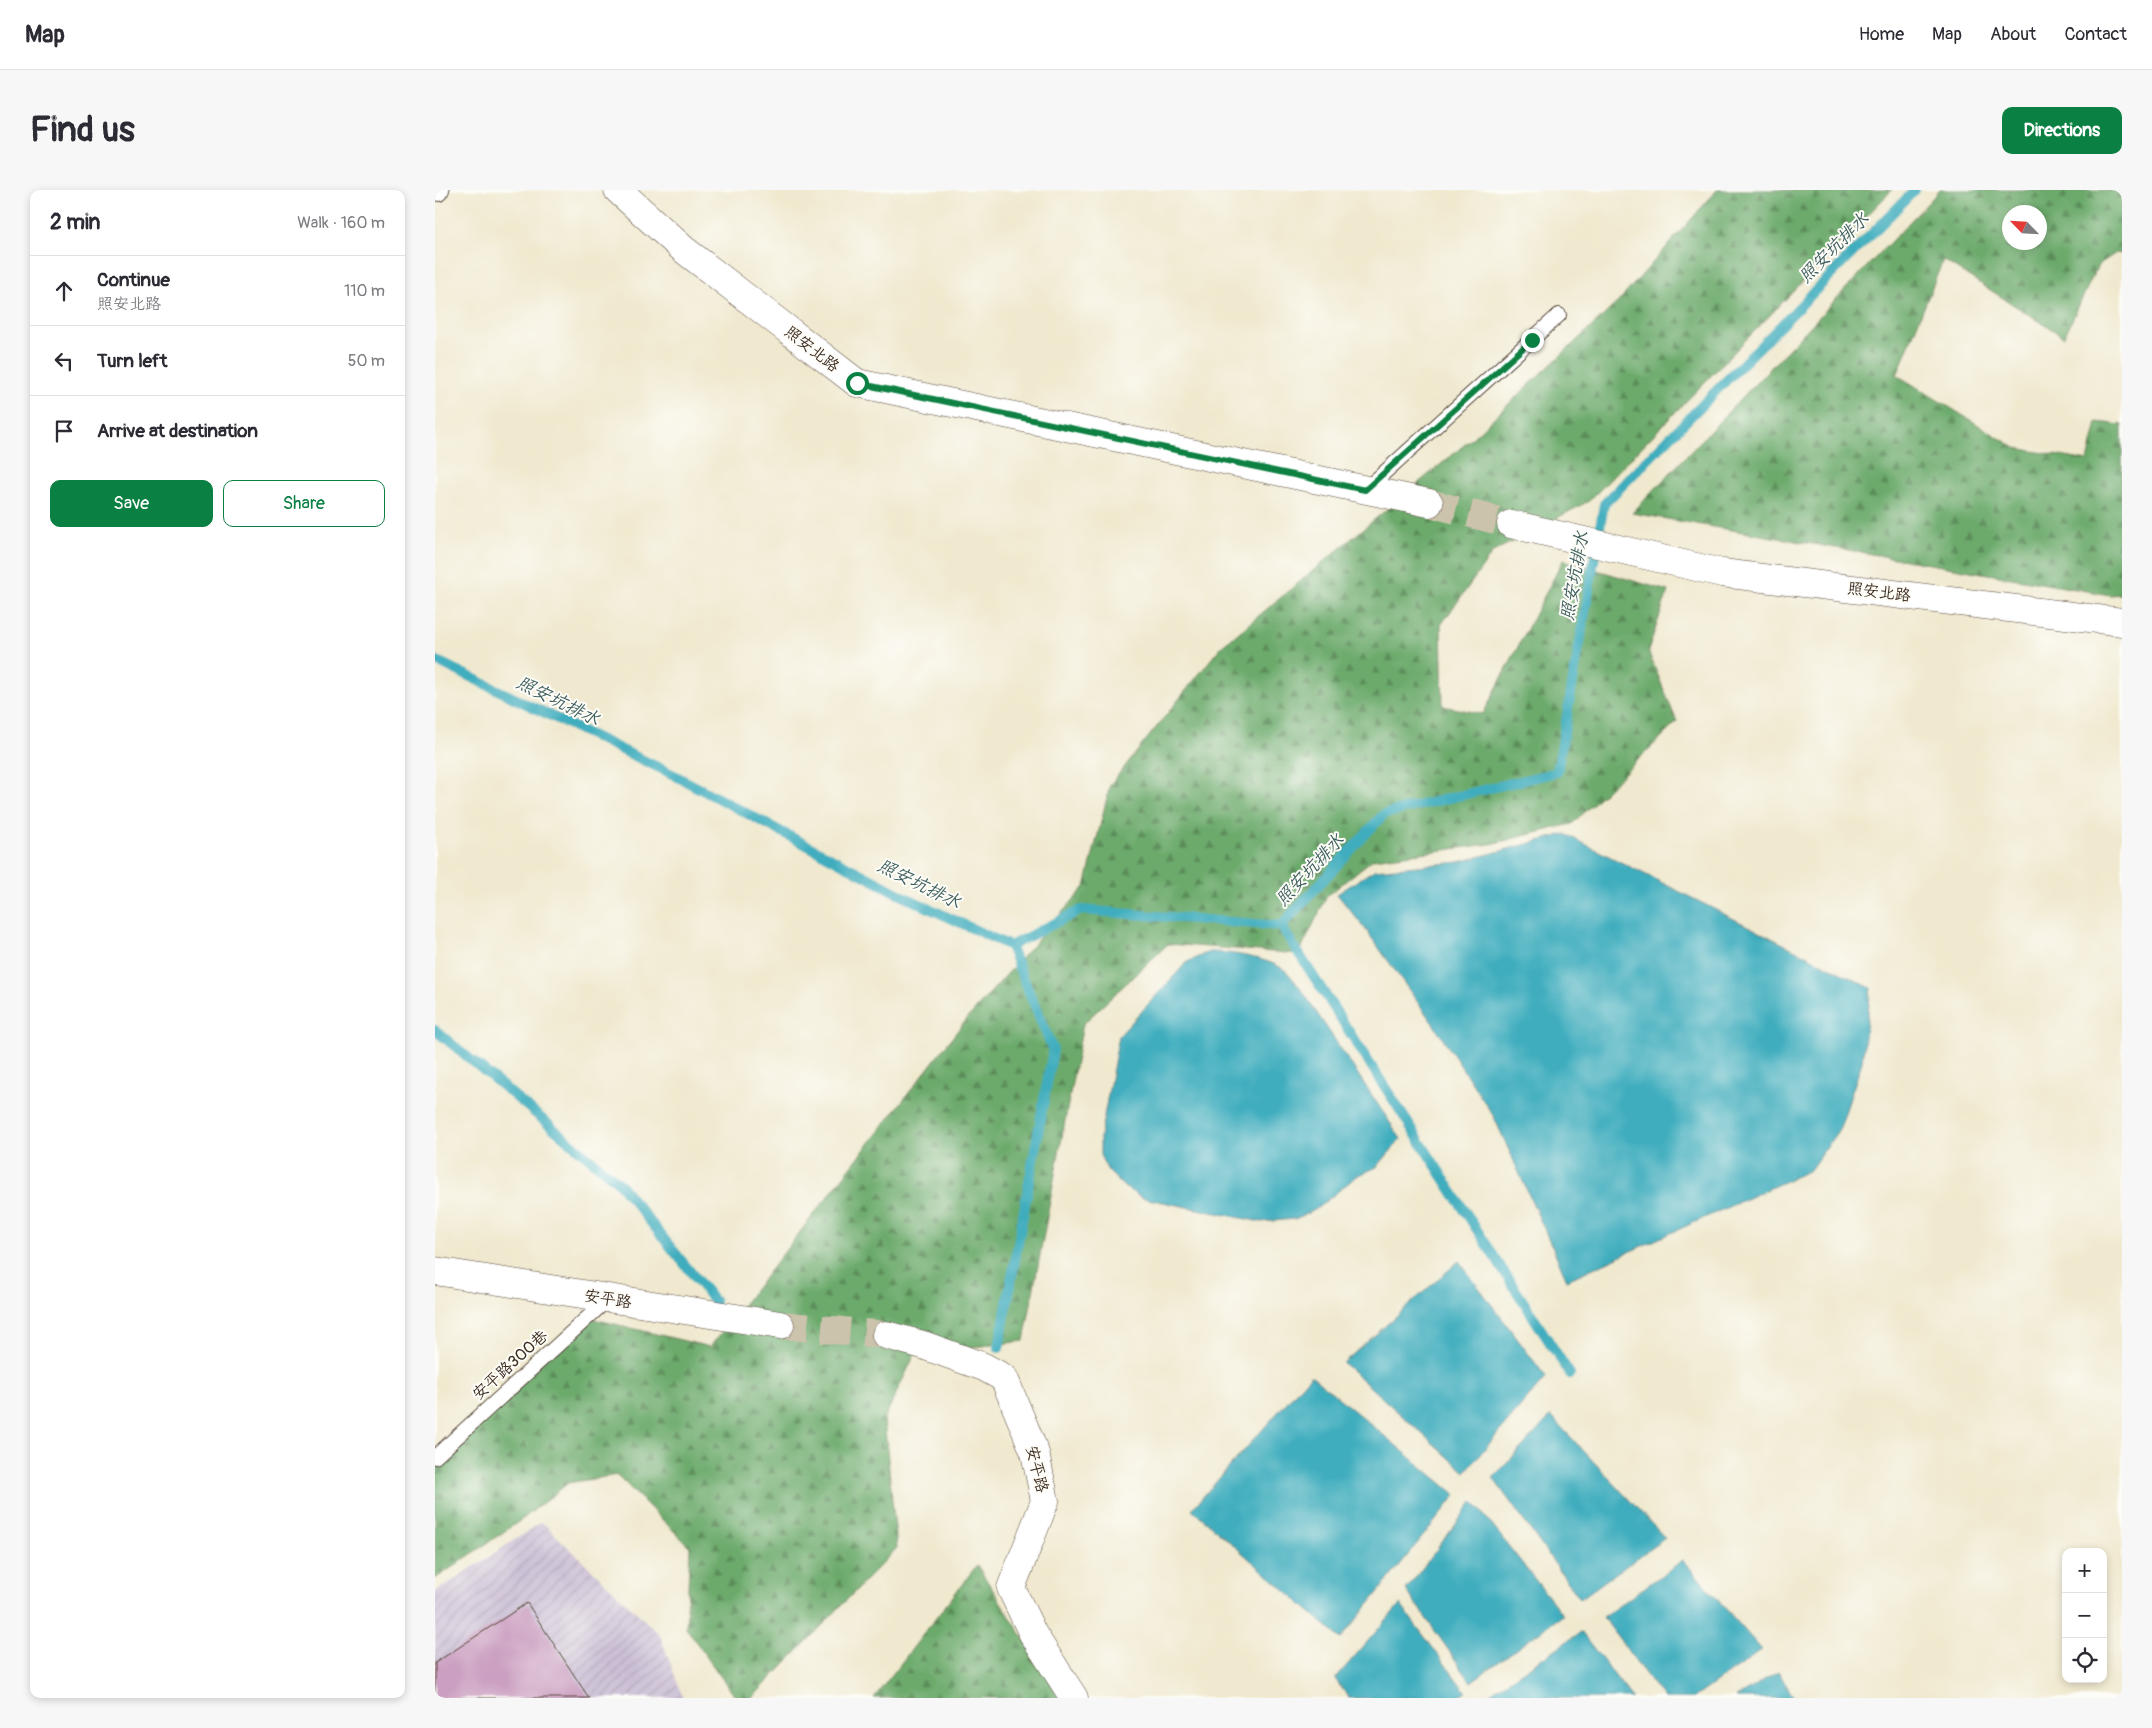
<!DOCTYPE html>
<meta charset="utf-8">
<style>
body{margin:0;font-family:Pangolin,"LXGW WenKai TC",sans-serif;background:#f7f7f7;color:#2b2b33}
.controls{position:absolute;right:15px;bottom:15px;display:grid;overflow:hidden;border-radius:10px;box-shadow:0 2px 8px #0003}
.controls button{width:45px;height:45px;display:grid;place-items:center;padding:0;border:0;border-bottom:1px solid #e1e1e2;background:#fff;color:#2b2b33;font:25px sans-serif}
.compass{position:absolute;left:1567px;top:15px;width:45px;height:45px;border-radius:50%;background:#fff;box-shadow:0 2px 8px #0003;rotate:295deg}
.stop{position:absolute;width:15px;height:15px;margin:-11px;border:4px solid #0b8043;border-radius:50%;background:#fff}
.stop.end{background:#0b8043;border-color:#fff;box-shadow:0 1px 5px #0008}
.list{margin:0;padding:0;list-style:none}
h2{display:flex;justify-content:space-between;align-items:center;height:65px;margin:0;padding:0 20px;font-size:21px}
h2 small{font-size:16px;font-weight:400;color:#7c7c81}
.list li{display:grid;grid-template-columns:32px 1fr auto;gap:15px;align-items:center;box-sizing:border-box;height:70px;padding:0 20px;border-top:1px solid #e1e1e2}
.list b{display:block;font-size:19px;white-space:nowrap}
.list p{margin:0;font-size:16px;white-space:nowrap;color:#7c7c81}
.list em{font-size:16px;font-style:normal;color:#7c7c81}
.actions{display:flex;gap:10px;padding:15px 20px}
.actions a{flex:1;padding:11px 0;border:1px solid #0b8043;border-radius:10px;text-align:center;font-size:18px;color:#0b8043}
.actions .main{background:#0b8043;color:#fff}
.icon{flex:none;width:28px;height:28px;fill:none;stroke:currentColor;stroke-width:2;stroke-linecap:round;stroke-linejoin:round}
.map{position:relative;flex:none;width:1687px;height:1508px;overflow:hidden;border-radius:10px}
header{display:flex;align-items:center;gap:30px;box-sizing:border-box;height:70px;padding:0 25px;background:#fff;border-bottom:1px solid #e1e1e2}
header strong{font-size:24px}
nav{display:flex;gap:28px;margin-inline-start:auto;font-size:18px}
.intro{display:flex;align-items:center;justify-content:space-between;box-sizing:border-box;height:120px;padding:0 30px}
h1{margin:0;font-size:35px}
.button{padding:12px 22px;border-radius:10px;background:#0b8043;color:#fff;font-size:18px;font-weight:700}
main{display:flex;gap:30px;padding:0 30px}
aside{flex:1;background:#fff;border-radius:10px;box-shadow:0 2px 8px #0003}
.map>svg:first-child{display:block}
.industrial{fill:url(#industrial-furrows)}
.forest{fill:url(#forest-firs);stroke:#546a45;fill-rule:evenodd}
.water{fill:#40adbe;stroke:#3e6c6e}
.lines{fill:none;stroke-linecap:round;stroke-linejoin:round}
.stream{stroke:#40adbe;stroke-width:10}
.building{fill:#cb9fc1}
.street-tunnel{stroke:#ccc3ac;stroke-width:28;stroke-dasharray:28 14;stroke-linecap:butt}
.lane-casing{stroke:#564739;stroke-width:16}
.street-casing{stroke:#564739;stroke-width:29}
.lane{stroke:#fff;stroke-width:14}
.street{stroke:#fff;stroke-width:28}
.route{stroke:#0b8043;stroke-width:6}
.labels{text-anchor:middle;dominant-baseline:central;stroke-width:4;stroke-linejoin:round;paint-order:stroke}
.street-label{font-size:16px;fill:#3b2a1e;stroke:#fdfcf7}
.water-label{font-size:18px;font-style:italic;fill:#3d5e5e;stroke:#fdfcf7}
</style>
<header>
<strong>Map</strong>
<nav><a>Home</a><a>Map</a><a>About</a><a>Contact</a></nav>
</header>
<div class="intro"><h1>Find us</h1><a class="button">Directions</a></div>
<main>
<aside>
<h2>2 min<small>Walk · 160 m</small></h2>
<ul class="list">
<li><svg class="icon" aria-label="ahead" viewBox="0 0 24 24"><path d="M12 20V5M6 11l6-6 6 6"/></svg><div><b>Continue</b><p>照安北路</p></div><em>110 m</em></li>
<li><svg class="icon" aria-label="left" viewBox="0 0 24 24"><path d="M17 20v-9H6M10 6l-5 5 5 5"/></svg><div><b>Turn left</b></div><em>50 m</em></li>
<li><svg class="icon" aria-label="arrive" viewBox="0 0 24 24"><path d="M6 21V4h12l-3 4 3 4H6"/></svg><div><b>Arrive at destination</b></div></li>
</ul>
<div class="actions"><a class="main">Save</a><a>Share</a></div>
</aside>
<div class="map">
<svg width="1687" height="1508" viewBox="0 0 1687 1508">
<defs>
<pattern id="industrial-furrows" width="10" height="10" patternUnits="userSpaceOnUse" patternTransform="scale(1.25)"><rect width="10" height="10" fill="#cbbfd5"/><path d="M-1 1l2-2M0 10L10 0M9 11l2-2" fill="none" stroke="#afa4b6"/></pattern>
<pattern id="forest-firs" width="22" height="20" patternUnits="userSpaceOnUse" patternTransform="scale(1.25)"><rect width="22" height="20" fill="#6caa6c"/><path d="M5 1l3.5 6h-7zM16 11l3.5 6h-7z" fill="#5a8b58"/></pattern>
</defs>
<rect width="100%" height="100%" fill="#fdfcf7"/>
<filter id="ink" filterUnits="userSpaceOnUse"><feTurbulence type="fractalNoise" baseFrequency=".02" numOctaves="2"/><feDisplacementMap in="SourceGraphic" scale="10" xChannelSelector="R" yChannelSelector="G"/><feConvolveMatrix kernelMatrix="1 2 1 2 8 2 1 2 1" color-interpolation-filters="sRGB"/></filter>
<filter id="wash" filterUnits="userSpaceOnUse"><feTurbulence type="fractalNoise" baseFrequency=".0096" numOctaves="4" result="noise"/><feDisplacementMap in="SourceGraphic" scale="20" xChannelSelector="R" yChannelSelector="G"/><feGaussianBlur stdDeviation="1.12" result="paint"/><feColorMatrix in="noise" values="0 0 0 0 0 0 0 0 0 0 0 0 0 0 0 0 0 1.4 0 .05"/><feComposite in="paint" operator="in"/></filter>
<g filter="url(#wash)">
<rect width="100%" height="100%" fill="#f0e9cf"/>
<!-- industrial -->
<polygon class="industrial" points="107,1332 225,1445 248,1508 0,1508 0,1402"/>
<!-- forest -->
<g class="forest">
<polygon points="1282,0 1457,0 1154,311 1058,362 1006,435 1008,516 1048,524 1128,370 1233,401 1213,461 1242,532 1137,634 1056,654 938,669 892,706 864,764 733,754 648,834 589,1151 480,1164 449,1229 462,1358 317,1508 301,1508 251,1438 255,1357 182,1285 133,1293 89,1328 0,1389 0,1264 155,1128 275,1157 530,831 650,697 675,595 785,458 1035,250 1183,112"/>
<path d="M1505,0H1687V64L1681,63L1663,75L1629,147L1508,70L1462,185L1581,258L1653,271L1662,232L1687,235V404L1675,405L1197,323ZM1574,22H1604V52H1574Z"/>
<polygon points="542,1375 627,1508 439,1508"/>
</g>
<!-- water -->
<g class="water">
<polygon points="1130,644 1436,798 1427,872 1405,938 1375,980 1132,1090 1059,927 999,835 931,740 902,704 939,680 1024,672"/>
<path d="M774,762C794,762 835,768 851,781C856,786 861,793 866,799L966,949L942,977L922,986L880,1020L860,1029L826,1032L708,1008L689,997L673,981L665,965V947L684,846L752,772Z"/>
<polygon points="1024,1071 1111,1187 1030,1282 908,1173"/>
<polygon points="876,1185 1021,1305 906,1449 757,1319"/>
<polygon points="1116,1226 1230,1348 1145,1409 1058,1288"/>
<polygon points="1038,1311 1128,1425 1036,1492 971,1400"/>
<polygon points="1248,1370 1327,1460 1259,1508 1228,1508 1168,1427"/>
<polygon points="965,1414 1031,1502 1022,1508 914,1508 900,1489"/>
<polygon points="1146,1442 1197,1508 1059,1508 1055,1503"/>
<polygon points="1343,1481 1359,1508 1300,1508"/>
</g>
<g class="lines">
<!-- stream -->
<g class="stream">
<polyline points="0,470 239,585 470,707 575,756 646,720 846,736 949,624 1122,582 1169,314 1480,0"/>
<polyline points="846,736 1135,1184"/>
<polyline points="0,840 184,993 280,1112"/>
<polyline points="564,1158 618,860 575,756"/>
</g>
</g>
<g id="blocks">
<!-- building -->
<polygon class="building" points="92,1413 154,1508 0,1508 0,1473"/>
</g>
</g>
<g filter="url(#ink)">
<use href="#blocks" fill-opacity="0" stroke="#564739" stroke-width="1"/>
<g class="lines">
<!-- street-tunnel -->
<g class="street-tunnel">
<polyline points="994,313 1076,334"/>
<polyline points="345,1135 451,1145"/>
</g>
<!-- lane casing -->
<g class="lane-casing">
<g id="lane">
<polyline points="0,3 4,4 7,0"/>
<polyline points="930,300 1124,125"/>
<polyline points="0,1267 173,1109"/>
</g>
</g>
<!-- street casing -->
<g class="street-casing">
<g id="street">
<polyline points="183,0 248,59 422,193 994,313"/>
<polyline points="1076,334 1287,383 1687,432"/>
<polyline points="0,1081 345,1135"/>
<polyline points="451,1145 488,1155 549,1177 569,1188 600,1263 610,1311 576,1398 598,1444 639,1508"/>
</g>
</g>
<!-- lane -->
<use href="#lane" class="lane"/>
<!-- street -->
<use href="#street" class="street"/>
</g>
</g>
<g class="lines" filter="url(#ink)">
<!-- route -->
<polyline class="route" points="422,193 930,300 1097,150"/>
</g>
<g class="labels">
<!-- street labels -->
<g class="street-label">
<text transform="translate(377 159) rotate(38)">照安北路</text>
<text transform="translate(1444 402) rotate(7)">照安北路</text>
<text transform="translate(173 1109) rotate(9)">安平路</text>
<text transform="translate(75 1175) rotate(-42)">安平路300巷</text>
<text transform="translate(602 1279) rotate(76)">安平路</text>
</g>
<!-- water labels -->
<g class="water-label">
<text transform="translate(1399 58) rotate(-45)">照安坑排水</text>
<text transform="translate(1140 386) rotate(-80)">照安坑排水</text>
<text transform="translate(123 511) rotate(26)">照安坑排水</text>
<text transform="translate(875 680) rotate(-47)">照安坑排水</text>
<text transform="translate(484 694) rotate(26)">照安坑排水</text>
</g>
</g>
</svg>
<div class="controls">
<button>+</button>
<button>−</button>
<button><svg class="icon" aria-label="locate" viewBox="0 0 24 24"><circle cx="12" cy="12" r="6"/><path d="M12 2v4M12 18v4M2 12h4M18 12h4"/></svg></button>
</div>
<svg class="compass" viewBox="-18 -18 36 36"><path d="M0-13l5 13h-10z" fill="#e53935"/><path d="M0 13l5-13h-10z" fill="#7c7c81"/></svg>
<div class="stop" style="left:422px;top:193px"></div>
<div class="stop end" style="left:1097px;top:150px"></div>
</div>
</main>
